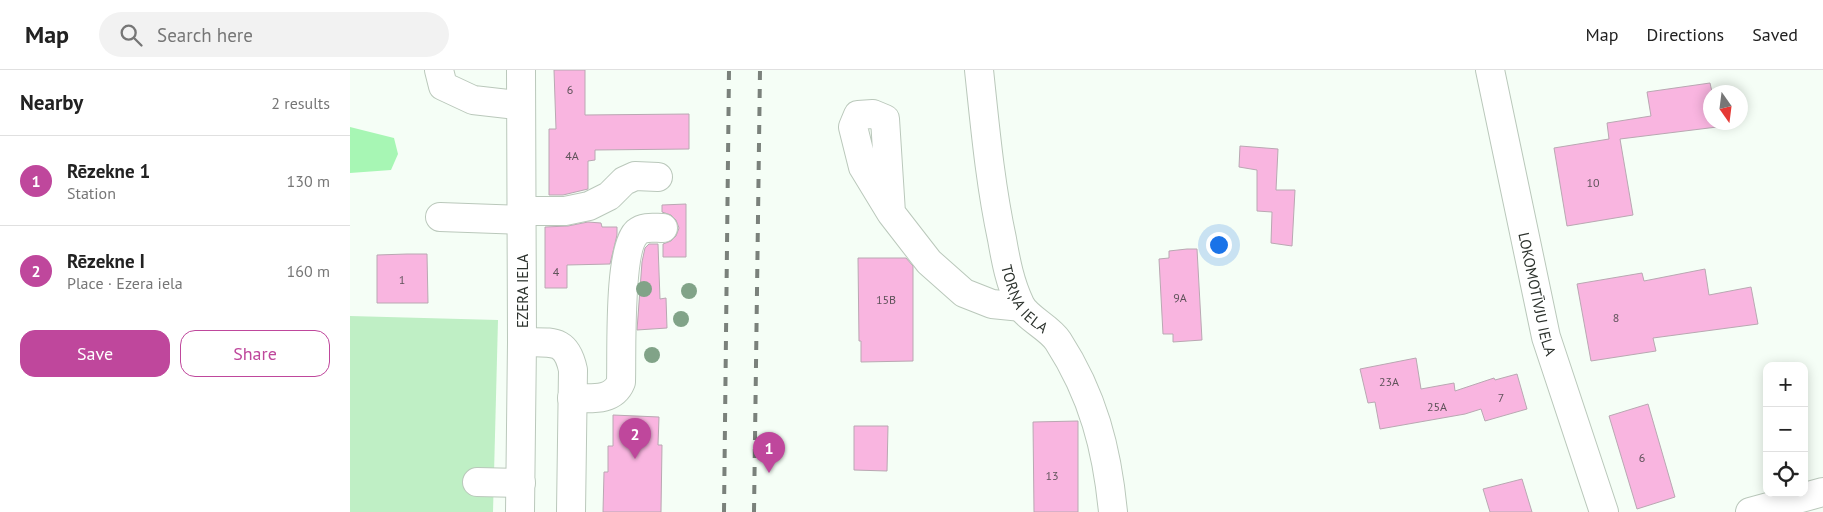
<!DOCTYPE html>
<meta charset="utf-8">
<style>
body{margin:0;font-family:"PT Sans",sans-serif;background:#f2f2f2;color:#222}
.controls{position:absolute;right:15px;bottom:15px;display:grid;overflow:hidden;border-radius:10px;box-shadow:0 2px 12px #0003}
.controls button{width:45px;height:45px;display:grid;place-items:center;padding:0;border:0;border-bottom:1px solid #e0e0e0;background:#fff;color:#222;font:25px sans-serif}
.compass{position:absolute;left:1353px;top:15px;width:45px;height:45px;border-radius:50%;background:#fff;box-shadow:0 2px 12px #0003;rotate:166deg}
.you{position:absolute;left:868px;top:174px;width:18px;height:18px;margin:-12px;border:4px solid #fff;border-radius:50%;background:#1a73e8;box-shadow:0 0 0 8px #1a73e833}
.badge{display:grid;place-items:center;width:32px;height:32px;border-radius:50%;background:#bf479c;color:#fff;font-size:16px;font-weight:700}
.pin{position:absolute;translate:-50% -41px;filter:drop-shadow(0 1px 2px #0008)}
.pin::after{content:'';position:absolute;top:26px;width:18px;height:15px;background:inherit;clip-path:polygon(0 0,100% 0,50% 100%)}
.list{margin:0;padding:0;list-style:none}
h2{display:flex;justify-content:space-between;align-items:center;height:65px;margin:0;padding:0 20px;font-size:21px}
h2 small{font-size:16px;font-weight:400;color:#767676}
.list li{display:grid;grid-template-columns:32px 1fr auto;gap:15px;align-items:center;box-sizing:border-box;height:90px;padding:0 20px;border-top:1px solid #e0e0e0}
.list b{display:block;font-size:19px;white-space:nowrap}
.list p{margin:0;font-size:16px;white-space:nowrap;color:#767676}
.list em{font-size:16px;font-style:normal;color:#767676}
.actions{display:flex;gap:10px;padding:15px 20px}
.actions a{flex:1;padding:11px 0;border:1px solid #bf479c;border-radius:15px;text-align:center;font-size:18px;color:#bf479c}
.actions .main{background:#bf479c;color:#fff}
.icon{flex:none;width:28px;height:28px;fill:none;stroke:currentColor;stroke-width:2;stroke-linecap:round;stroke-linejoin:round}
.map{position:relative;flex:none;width:1473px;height:442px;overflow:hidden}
header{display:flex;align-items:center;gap:30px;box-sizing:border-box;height:70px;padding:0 25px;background:#fff;border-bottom:1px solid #e0e0e0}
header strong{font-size:24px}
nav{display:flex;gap:28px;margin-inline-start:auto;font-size:18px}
.search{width:350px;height:45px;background:#f2f2f2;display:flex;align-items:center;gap:12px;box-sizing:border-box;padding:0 18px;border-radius:28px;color:#767676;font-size:19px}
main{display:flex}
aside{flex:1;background:#fff}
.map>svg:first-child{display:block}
.green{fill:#bfefc5}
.water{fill:#a7f6b4}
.building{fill:#f9b5e0;stroke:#b9a8b2}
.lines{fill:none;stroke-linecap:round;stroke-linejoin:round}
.minor-casing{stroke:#bac8bb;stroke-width:30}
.minor{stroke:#fff;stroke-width:28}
.rail{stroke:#7a817b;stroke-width:4;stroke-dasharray:9 9;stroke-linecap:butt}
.tree{fill:#81a388}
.labels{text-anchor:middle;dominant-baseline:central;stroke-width:4;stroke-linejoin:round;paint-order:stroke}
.number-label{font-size:12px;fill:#5f535a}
.street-label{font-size:15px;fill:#2c322d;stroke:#fff}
</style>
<header>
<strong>Map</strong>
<div class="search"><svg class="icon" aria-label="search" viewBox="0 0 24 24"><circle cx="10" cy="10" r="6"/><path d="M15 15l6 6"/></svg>Search here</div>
<nav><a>Map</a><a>Directions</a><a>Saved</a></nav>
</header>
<main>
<aside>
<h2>Nearby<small>2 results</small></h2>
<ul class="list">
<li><span class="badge">1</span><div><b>Rēzekne 1</b><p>Station</p></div><em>130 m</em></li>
<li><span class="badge">2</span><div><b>Rēzekne I</b><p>Place · Ezera iela</p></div><em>160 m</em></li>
</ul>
<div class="actions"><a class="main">Save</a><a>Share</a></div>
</aside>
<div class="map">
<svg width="1473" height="442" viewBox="0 0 1473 442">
<rect width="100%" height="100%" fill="#f5fef6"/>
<!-- green -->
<polygon class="green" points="0,246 148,250 143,442 0,442"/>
<!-- water -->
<polygon class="water" points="0,57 44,68 48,84 41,100 0,103"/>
<!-- building -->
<g class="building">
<polygon points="204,0 235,0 235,45 339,44 339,79 245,80 245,90 238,91 238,119 213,125 199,125 199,59 206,59"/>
<polygon points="1360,13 1362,22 1360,22 1360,52 1366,52 1367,57 1270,69 1283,145 1217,156 1204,78 1259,69 1257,53 1301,46 1297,22"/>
<polygon points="890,76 928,79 926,120 945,120 942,176 921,173 922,142 907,141 907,100 889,97"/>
<polygon points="336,134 336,187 313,187 313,174 321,171 326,166 329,158 326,150 321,145 312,142 312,135"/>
<polygon points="238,152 251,153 252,157 267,157 267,165 260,194 217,195 217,218 195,218 195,157 218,156"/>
<polygon points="299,174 308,174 310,229 316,228 317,258 287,260 292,192 295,178"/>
<polygon points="837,179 847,179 852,270 823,272 823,264 813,264 809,189 819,188 819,181"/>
<polygon points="57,184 77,184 78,233 27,233 27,185"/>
<polygon points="508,188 556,188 563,196 563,291 511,292 511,271 509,271"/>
<polygon points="1355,199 1359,225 1401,217 1408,254 1303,268 1306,281 1241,291 1227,214 1292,203 1294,211"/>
<polygon points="1066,288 1071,319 1104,313 1105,321 1144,308 1145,310 1167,304 1177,339 1135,351 1131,339 1115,344 1030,359 1025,332 1018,333 1010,299"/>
<polygon points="1298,334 1325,427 1287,439 1259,346"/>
<polygon points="263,345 309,347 308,375 312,375 311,442 253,442 254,402 258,402 258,376 263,376"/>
<polygon points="728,351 728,442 684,442 683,352"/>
<polygon points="504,356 538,356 537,401 504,400"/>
<polygon points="1172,409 1182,442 1140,442 1133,419"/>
</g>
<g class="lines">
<!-- minor casing -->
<g class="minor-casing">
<g id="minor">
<polyline points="89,0 93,16 123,30 158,34 171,34"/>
<path id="s1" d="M629,0C635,56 640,113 652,169C656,192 660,213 670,234C676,248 699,257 708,271C743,325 757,379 763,442"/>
<path id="s2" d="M1140,0L1196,267L1254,442"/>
<polyline points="172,141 215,141 239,136 259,126 274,111 285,106 308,107"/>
<polyline points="541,143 513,97 503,57 508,45 523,44 535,49 541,143 579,192 614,223 642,234 671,237"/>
<polyline points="90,147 172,150"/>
<path d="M172,272C201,273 216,267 223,300L221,442"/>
<path d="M222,328C240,328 263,332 271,312C272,284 268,179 287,162C294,156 304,158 313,158"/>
<polyline points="127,412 171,413"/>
<polyline points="170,442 172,272 171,0"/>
<polyline points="1400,442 1473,422"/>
</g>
</g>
<!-- minor -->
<use href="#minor" class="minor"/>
<!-- rail -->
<g class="rail">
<polyline points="374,442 379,0"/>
<polyline points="404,442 410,0"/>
</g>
</g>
<!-- trees -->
<g class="tree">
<circle cx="294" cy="219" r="8"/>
<circle cx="339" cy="221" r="8"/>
<circle cx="331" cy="249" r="8"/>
<circle cx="302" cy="285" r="8"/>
</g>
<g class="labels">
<!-- number labels -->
<g class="number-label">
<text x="220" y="19">6</text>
<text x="222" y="85">4A</text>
<text x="1243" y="112">10</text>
<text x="206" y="201">4</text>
<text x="52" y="209">1</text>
<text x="830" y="227">9A</text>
<text x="536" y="229">15B</text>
<text x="1266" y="247">8</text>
<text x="1039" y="311">23A</text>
<text x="1151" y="327">7</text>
<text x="1087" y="336">25A</text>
<text x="1292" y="387">6</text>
<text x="702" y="405">13</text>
</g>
<!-- street labels -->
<g class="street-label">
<text transform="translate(172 221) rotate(-90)">EZERA IELA</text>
<text stroke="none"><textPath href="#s2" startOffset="229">LOKOMOTĪVJU IELA</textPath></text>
<text stroke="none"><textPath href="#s1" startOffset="236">TORŅA IELA</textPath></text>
</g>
</g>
</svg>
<div class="controls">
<button>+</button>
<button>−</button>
<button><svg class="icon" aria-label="locate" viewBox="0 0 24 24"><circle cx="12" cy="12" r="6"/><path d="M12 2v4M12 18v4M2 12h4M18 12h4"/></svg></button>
</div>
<svg class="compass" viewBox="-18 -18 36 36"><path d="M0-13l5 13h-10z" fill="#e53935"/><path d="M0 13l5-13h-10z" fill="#767676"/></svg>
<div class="you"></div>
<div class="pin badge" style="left:419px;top:403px">1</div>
<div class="pin badge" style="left:285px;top:389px">2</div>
</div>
</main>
